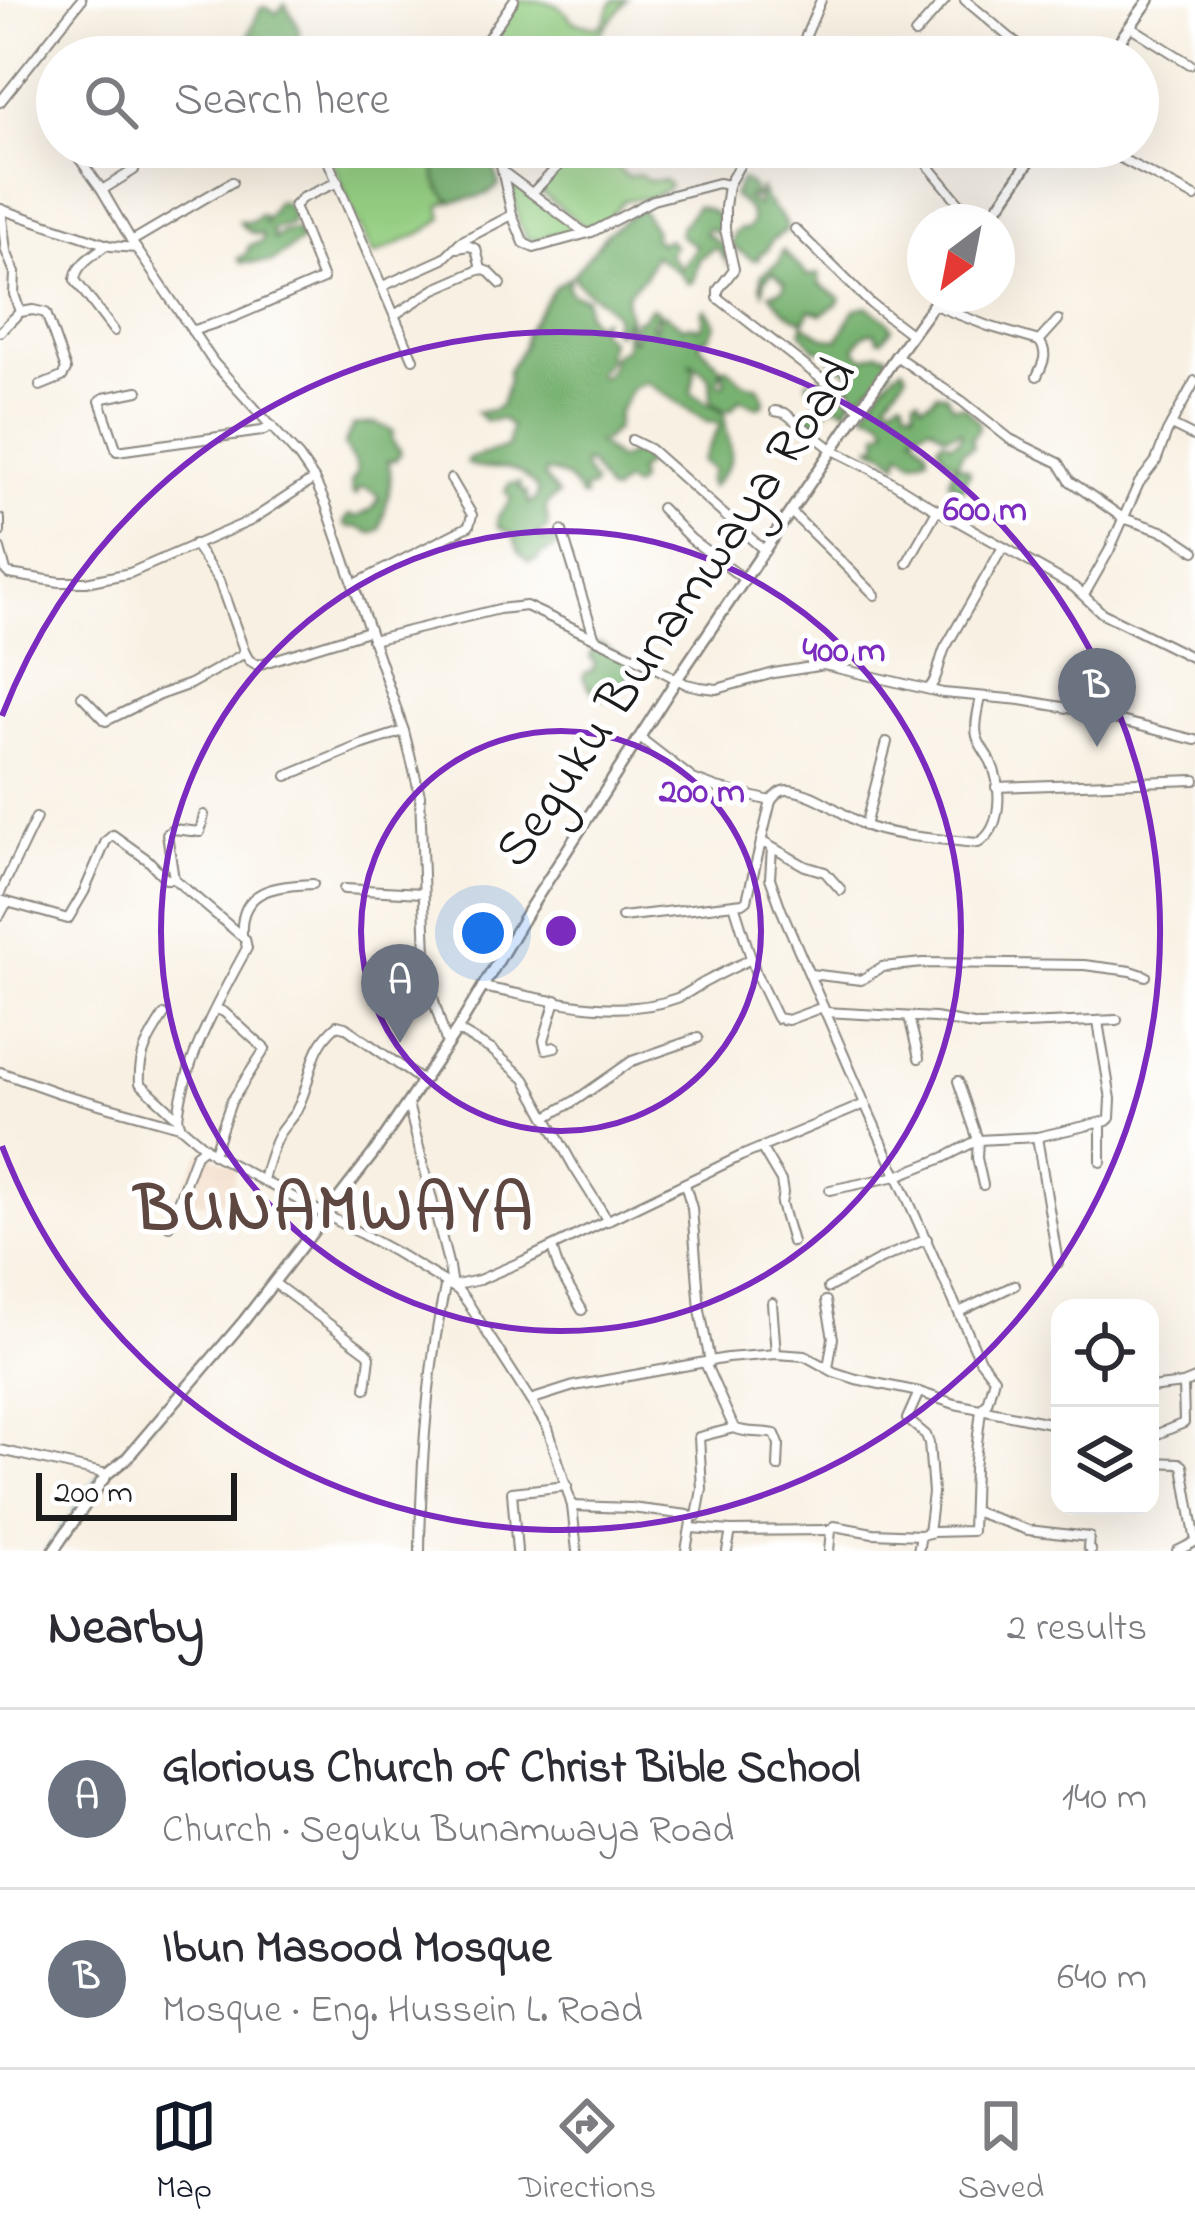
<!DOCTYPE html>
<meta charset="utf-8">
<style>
body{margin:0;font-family:"Indie Flower",sans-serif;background:#f7f7f7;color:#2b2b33}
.controls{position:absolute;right:36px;bottom:36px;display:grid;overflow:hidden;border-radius:24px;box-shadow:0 12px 48px #0002}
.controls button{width:108px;height:108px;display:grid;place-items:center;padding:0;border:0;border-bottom:3px solid #e1e1e2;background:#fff;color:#2b2b33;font:60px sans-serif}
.compass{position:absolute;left:907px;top:204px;width:108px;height:108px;border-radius:50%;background:#fff;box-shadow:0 12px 48px #0002;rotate:212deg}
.scale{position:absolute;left:36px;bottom:30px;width:201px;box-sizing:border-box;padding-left:12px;border:6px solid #1c1c1c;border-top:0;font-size:33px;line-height:42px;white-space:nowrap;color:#1c1c1c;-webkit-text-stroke:9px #fff;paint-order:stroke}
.you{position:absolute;left:483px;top:933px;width:42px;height:42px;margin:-30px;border:9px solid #fff;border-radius:50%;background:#1a73e8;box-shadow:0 0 0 18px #1a73e833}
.badge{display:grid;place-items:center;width:78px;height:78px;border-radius:50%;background:#111827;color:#fff;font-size:39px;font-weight:700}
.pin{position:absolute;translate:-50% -99px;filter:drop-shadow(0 3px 6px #0008)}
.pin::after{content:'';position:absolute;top:63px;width:42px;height:36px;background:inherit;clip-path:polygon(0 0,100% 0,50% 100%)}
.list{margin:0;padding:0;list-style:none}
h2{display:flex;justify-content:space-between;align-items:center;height:156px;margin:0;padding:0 48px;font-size:51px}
h2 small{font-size:39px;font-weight:400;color:#7c7c81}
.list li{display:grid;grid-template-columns:78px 1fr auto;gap:36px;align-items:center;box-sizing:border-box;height:180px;padding:0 48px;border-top:3px solid #e1e1e2}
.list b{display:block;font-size:45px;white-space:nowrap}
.list p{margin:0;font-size:39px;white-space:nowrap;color:#7c7c81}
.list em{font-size:39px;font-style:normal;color:#7c7c81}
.icon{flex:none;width:66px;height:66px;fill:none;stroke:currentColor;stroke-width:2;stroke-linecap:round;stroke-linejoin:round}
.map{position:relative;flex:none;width:1195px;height:1551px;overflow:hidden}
.search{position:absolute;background:#fff;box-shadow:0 12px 48px #0002;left:36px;right:36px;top:36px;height:132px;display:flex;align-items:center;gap:30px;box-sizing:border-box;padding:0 42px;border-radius:66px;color:#7c7c81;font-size:45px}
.sheet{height:516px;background:#fff}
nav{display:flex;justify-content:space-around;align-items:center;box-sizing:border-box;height:168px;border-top:3px solid #e1e1e2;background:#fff;font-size:33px;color:#7c7c81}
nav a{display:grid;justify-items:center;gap:6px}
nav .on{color:#111827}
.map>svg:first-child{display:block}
.built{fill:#f0d5bc}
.green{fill:#95cf83;stroke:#587650;stroke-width:3}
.forest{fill:#78b271;stroke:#4a6746;stroke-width:3}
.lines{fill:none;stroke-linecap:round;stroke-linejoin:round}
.stream{stroke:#49b1c8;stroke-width:3}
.minor-casing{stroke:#8a867f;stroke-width:12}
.major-casing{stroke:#8a867f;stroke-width:14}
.minor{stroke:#fff;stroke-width:8}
.major{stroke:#fff;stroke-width:9}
.ring{fill:none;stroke:#7b2cbf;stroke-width:6}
.labels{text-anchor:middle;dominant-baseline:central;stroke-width:10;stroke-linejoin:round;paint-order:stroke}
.street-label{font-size:54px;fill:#1c1c1c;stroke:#fff}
.district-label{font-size:66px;font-weight:bold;letter-spacing:3px;fill:#5e4641;stroke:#fff}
.centre{fill:#7b2cbf;stroke:#fff;stroke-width:6}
.ring-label{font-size:36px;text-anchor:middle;font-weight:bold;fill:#7b2cbf;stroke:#fff;stroke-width:10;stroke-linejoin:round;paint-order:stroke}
</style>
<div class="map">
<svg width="1195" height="1551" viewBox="0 0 1195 1551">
<rect width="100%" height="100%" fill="#fff"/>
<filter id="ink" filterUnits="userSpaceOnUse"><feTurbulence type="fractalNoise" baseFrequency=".00833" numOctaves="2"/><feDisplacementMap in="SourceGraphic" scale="24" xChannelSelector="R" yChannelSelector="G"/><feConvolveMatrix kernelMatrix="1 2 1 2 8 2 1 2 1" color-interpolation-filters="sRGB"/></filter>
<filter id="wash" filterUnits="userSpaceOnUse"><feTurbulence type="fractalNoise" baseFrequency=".004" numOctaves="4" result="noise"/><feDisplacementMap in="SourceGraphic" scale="48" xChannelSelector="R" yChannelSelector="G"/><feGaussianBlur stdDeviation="2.7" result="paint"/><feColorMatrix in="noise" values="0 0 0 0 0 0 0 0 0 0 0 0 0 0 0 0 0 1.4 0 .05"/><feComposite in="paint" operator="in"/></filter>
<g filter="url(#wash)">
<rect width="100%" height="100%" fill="#f8f0e2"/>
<!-- built -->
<polygon class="built" points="203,1150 236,1168 230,1204 210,1198 208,1203 180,1197 196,1159"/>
<!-- green -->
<g class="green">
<path d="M518,0C542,0 560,0 572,21L594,27L603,24L613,1L627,0L597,37L574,57H492L488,44Z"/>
<polygon points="327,147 469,147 466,156 460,162 452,158 440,159 447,198 452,201 440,205 443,218 425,231 374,255 353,214"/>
<polygon points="586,149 619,167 621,172 628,177 639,174 650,181 664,180 669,184 668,188 651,198 624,200 609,217 592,228 582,225 538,190 567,163 576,161 573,154"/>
<polygon points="510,180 579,230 557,238 555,235 550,235 545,240 528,239 519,224"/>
</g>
<!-- forest -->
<g class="forest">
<polygon points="285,4 297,24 300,36 283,57 272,57 249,34 260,9 265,7 277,13"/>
<path d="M469,147H477L473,158L482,160L485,164L487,160H492L499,185C489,197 468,199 452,201C440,193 433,178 435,163L453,158L461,162L466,156Z"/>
<path d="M741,180C750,182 755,189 756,198L748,195L747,198L758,206L760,187L765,199L786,223L787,230L772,240L766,251L759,254V259L753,260L732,246L734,234L740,229H747L752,222C751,206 744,206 733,196Z"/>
<path d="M280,201L289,206L294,218L290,224L272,230L274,239L283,232L297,230L301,241L272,262L241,263L238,259L246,254L250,245L261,242L264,238L262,234C252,235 245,230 239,222H252L260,215L264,217L265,223L276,203Z"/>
<path d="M697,206C715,210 720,214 720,234L708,228L705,233L727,248V263L719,250L714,248L699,259L693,282L687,283L680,273L654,255L645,276L627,293L626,304L631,326L629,338L634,340L635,320L641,319L651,307L659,311L651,325L655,329L660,315L665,314L683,327L690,325L699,328L703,325V310L706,309L716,324L709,337L701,340L700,345L721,367L718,382L723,385L726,382L722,372L724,368H728L743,382L759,387L764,399L763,405L757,407L740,399L731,410L725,411L711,402L710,378L690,361L695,372L691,393L724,413C727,450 744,455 711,487L708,481L713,470L701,461L719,428L718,423L707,422L646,382L632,389L618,413L616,429L604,441L597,442L618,460L637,451L645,456L648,462L637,472C639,479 640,483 633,488L624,482L613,493L608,492L591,465L584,462V468L594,484L592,488L583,489L585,497H581C574,484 561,470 545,472L544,477L558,495C536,510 551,509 547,529L538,534L546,542L558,539L560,546L540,555L537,560L529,562L519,552L513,535L498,526C494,512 508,510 511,498L505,491L509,484L520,483V489L526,492L529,504C537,501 538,496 537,488C531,483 526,477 520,473C502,463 485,473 466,463L468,459L507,447L511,427L502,419L486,421L476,412L493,410L501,405L508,382V371L523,347L525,333L555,287L570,277L568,288L572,294L586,298V313L594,324L602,319L599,329C609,343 612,335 607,353L609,358L597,373L600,377C612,372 610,365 614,354L625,348L626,319L617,333L611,328L616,317C606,298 582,294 573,275L608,232L641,208L655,231L653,237L660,243L668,239L674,246L669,253L681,268L694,250L695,245L679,235L681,226Z"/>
<path d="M783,250L808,276L819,274V284L840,298L838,303L822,314L810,310L805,321C791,317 778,306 770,293L782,290L785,283L773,272L765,280L763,291L761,286L762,274L779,262Z"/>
<path d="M867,306L888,321L892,328L883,339H878L875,332C863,332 860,339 855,349L865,358L878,352L887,354L891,367C882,381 867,385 857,400L851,399L847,409L834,404L806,429L804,423L818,401L807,382L809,380L819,389V378L829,372L832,379L827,389L841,382L848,389L852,382L849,371L833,363L828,351L815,349L801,332L803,324L826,338L838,339L855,309Z"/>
<path d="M903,367L907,373L887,399L891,404L902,397L905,399L906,407L914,410L915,398L919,397L922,404L932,399L937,393L946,394L952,406H964L978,421L979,428L974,436L971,437L973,447L963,451L957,464L968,469L970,473L965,480V487L960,489L949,481L955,464L944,457L938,444L943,439L951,443L958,440L962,434L961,431L945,435L931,425L913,433L927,448L928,456L914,461L901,451L898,463L886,452L872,448V445H878L879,431L886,430L887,424C880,414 877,416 866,413V410C876,395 887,375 903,367Z"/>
<path d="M376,423L393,431C390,439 393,445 400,450V454L395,460L388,461C395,480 385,509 380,529L372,533L357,527H347L344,523L349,515L357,517L372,509L379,499L377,494L364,487L358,489L357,495L353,494L351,482C365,467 350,460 344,445L353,425Z"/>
<path d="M600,643L633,665C624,698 603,713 583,678L585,673L593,670L595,663L590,657L593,646Z"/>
</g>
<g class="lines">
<!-- stream -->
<g class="stream">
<polyline points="187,1380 196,1370"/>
<polyline points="154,1419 183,1385"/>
<polyline points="147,1427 151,1423"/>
<polyline points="105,1468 140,1435"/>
<polyline points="73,1512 100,1476"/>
<polyline points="59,1532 69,1518"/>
<polyline points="47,1551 55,1538"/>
</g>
</g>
</g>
<g filter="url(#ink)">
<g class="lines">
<!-- minor casing -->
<g class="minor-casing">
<g id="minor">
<polyline points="965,0 1033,57"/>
<polyline points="1131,27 1190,64"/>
<polyline points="915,34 945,0"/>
<polyline points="844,56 845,57"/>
<path d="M393,57C417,49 446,45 468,57"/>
<polyline points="491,57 486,41 514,0"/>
<polyline points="797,57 821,0"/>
<polyline points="0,102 81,0"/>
<polyline points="71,147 102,190 135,247"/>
<polyline points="167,147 168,149"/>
<polyline points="322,147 413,359"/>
<polyline points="497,147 512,215 524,243 534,248 592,232 653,200 718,183 728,185"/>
<polyline points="750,147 728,185 725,207 725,229 734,269 718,290 718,298 860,409"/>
<polyline points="913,147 975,222"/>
<polyline points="1011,147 1027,165"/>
<polyline points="1099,147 1195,197"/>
<polyline points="506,174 585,233"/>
<polyline points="102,190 134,170 128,147"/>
<polyline points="533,192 569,155"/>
<polyline points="0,209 111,246 136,248 214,363 299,457 314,479 326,505 404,731 420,795 426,955 434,1001 447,1044"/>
<polyline points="795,229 871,304 912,335"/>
<polyline points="132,241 232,182"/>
<path d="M106,245C94,255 76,264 75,280L114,331"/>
<polyline points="457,248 470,246 476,249 481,269"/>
<polyline points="383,286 443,259 460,242 512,215"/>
<path d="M934,305L988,326L1039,341C1049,353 1043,364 1037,376"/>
<polyline points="20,312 33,310 46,313 66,370 62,377 40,386"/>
<polyline points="396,314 435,289 481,269 489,272 501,284"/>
<polyline points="192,331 234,317 323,279 294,206 302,198 338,182"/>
<polyline points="0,332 20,312 14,294 15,273 6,251 1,209"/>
<polyline points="1039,341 1058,320"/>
<polyline points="896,356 962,401 1010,439 1059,463 1070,481 1123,518 1168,533 1195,551"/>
<polyline points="138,391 104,398 100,401 117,451 262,431 272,426"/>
<polyline points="775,411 785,413 833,450 871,469 929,505 1074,587 1102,613 1195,659"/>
<polyline points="1171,425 1195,437"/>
<polyline points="632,440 650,449 765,551"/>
<polyline points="661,508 691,539 745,580"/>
<polyline points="791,512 875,595"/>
<polyline points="0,519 0,532"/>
<polyline points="562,531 594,636"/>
<polyline points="194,544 219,581 245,653"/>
<polyline points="0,549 6,571 9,574 60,582 86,582 130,573 250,521 314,479"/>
<polyline points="907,563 937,510"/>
<polyline points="353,585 469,526 472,515 451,479"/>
<polyline points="1084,595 1109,551 1139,483 1156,461 1167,432 1195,381"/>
<polyline points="372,640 499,609 526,606 633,656 686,684 700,687 717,689 774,673 824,665 943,693 1021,700 1074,709 1195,740"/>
<path d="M928,689C938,681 939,661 945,648L1003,547"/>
<polyline points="82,696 106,721 159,695 190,684 245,653 249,660 257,665 368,631"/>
<polyline points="640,738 693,779 717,788 771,801"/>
<polyline points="287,776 361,745 404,731"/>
<polyline points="996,787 1195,780"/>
<polyline points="865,826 887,742"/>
<polyline points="761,841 805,866 825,872 841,890"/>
<polyline points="772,848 770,878 781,909 865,1104 980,1360 994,1378 987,1403 980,1410"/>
<polyline points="174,879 167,834 173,829 200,832 204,815"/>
<polyline points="344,889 423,893"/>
<polyline points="0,893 36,818"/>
<path d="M0,900L68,919L84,892L106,841L113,835L148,860L166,879H174L245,939L247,948C219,1000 185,1058 178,1118"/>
<polyline points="734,904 756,974 777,1018 788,1020 823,1007"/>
<polyline points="0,915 7,902"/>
<path d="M622,917L743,903L747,900L771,801C778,792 783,788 795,791C820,796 841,814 864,825C888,836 949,840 978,843C1003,829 1002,786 991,762C987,754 979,745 977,736C974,725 979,708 981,697"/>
<path d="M242,935C239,888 276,886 313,884"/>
<polyline points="810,974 861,980 882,967 923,963 1084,965 1131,971 1146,976"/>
<path d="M482,987C543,998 616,1021 677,998C688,994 698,985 709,980C723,972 737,966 751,959"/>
<polyline points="825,1012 935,1018 979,1026 1117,1020"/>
<path d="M164,1015C149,1038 138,1055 140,1083L178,1118L181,1127L213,1154L395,1252L458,1290L468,1303L548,1428L572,1506L577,1551"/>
<polyline points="909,1017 919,1058"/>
<polyline points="457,1030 492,1050 525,1079 574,1167 608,1221"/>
<polyline points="555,1047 546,1049 544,1040 556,1000"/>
<polyline points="0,1072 59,1093 179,1126"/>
<polyline points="958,1081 978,1140 1037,1137 1107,1121 1110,1118 1111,1099 1098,1022"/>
<polyline points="408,1104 449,1267 452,1286 479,1280 523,1261 741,1156 865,1104"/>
<polyline points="547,1117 576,1100 632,1061 698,1038"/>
<polyline points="1037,1137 1058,1263"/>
<polyline points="762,1149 781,1181 783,1193 781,1204 792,1242"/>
<polyline points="213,1154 231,1102 265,1049 224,1012 216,1009"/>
<polyline points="1101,1162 1101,1123"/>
<path d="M263,1180C267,1165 271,1148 279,1134C284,1126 291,1119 296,1111C315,1077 306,1051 337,1025L345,1027L422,1081"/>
<polyline points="685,1184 692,1208 700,1310 710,1362"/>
<polyline points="830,1190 897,1176 943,1158 978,1140 977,1158 983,1185"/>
<polyline points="169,1226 196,1154 205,1147"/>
<polyline points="552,1248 559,1270 582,1310"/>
<polyline points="274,1283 368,1353 370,1357 366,1388"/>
<polyline points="828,1288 881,1259 927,1239"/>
<polyline points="826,1301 833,1338 828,1368"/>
<polyline points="772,1303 776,1354"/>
<polyline points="959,1312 1015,1285"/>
<path d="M705,1363L734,1428C747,1434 761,1431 775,1434L779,1444L778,1467"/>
<polyline points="1150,1388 1183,1384 1195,1379"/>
<polyline points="530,1400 574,1386 727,1358 776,1354 805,1356 834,1372 856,1379 919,1392"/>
<polyline points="1150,1437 1184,1423 1183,1384"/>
<polyline points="0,1450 107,1474"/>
<polyline points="1150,1462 1179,1463 1183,1466 1195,1536"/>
<polyline points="572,1506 631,1508 688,1515 691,1522 686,1551"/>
<polyline points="973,1511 1028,1530 1089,1537 1088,1548 1091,1551"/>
<polyline points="690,1517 697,1516 702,1489 699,1437 734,1428"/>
<polyline points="691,1528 731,1531"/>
<polyline points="928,1533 933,1493 929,1443 926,1435 907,1419 919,1392 955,1404 1060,1425"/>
<path d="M420,1551C421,1462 427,1369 446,1282"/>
<polyline points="517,1551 512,1492 567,1486"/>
<polyline points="727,1551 731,1531 831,1530"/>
<polyline points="829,1551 831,1530 834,1526 873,1533 921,1535"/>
<polyline points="918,1551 921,1535 933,1532 972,1531 974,1468 981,1410"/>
<polyline points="1177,1551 1195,1542"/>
</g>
</g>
<!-- major casing -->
<g class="major-casing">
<g id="major">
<polyline points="1108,57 1149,0"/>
<polyline points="988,222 1039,147"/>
<polyline points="53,1551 107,1474 126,1459 243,1322 373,1154 457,1030 528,911 677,679 896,356 941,294"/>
</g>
</g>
<!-- minor -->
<use href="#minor" class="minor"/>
<!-- major -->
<use href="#major" class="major"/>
</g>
</g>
<!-- distance rings -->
<g class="ring">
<circle cx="561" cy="931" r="200"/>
<circle cx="561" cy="931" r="400"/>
<path d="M2 716A599 599 0 1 1 2 1146"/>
</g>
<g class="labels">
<!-- street labels -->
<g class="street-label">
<text transform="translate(678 614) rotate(-56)">Seguku Bunamwaya Road</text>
</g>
<!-- district labels -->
<g class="district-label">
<text x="335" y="1213">BUNAMWAYA</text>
</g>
</g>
<circle cx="561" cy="931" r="18" class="centre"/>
<g class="ring-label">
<text x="985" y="520">600 m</text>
<text x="844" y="661">400 m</text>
<text x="702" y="802">200 m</text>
</g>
</svg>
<div class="controls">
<button><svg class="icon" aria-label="locate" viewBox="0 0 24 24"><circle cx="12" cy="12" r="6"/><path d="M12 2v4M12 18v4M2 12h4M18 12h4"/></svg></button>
<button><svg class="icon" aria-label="layers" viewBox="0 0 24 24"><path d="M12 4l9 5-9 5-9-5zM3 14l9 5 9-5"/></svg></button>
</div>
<svg class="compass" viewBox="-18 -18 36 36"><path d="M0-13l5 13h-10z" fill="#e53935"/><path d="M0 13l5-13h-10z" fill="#7c7c81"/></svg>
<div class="scale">200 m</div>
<div class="you"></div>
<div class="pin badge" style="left:400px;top:1043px;background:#6b7280">A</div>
<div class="pin badge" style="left:1097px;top:747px;background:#6b7280">B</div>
<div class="search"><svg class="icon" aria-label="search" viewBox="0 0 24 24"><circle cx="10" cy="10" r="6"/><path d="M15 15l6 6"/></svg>Search here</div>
</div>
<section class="sheet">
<h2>Nearby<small>2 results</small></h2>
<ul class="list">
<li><span class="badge" style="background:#6b7280">A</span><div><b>Glorious Church of Christ Bible School</b><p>Church · Seguku Bunamwaya Road</p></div><em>140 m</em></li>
<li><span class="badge" style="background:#6b7280">B</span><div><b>Ibun Masood Mosque</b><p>Mosque · Eng. Hussein L. Road</p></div><em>640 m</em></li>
</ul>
</section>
<nav>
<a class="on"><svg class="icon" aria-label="map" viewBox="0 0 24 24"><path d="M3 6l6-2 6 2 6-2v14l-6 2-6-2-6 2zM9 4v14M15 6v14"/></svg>Map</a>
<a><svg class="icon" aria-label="directions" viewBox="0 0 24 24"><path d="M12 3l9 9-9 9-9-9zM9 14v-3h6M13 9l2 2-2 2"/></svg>Directions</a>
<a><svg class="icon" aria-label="saved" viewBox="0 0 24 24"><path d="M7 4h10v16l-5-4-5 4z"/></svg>Saved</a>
</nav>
